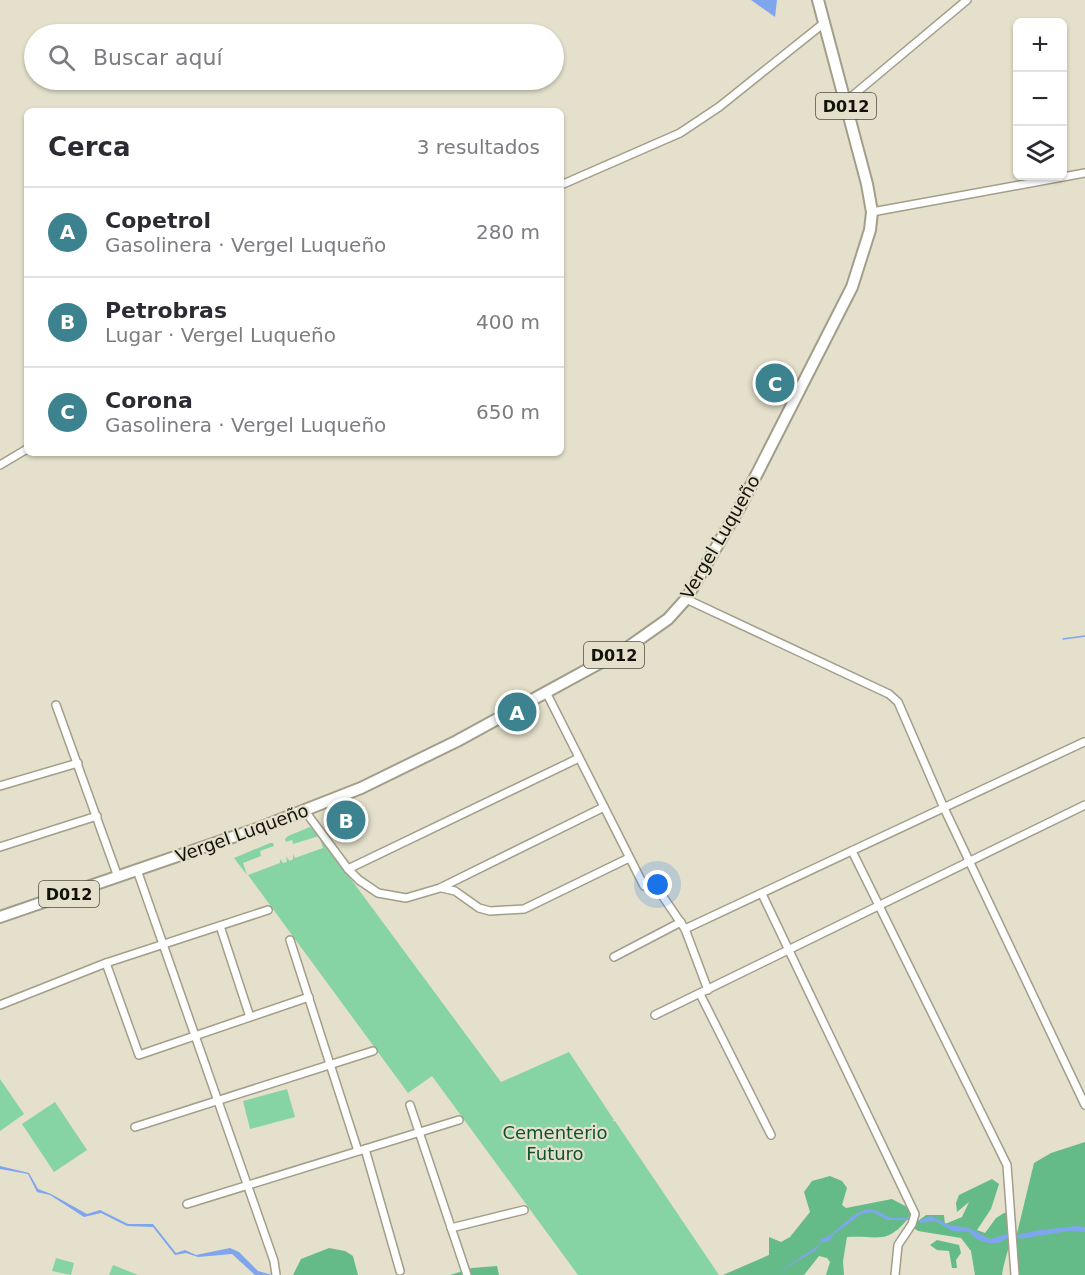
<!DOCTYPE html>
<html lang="es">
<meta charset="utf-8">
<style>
body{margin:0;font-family:"DejaVu Sans",sans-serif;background:#f2f2f3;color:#2b2b33}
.controls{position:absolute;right:18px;top:18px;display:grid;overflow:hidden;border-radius:9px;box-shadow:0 2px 4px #0004}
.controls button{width:54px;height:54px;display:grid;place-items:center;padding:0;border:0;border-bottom:2px solid #e1e1e2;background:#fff;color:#2b2b33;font:30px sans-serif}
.you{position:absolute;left:658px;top:885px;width:21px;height:21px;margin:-15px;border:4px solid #fff;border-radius:50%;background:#1a73e8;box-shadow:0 0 0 9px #1a73e833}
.badge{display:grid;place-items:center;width:39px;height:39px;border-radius:50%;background:#3d838f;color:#fff;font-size:20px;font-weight:700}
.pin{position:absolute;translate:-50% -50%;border:3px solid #fff;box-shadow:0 2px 6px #0006}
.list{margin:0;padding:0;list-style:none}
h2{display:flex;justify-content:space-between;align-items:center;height:78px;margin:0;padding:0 24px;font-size:26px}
h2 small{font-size:20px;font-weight:400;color:#7c7c81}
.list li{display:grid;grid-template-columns:39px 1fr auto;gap:18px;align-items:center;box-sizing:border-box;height:90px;padding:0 24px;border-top:2px solid #e1e1e2}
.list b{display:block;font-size:22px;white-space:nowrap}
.list p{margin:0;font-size:20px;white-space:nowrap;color:#7c7c81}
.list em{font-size:20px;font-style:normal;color:#7c7c81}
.icon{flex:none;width:33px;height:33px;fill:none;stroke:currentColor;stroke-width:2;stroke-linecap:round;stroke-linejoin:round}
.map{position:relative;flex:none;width:1085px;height:1275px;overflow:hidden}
.search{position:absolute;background:#fff;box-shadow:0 2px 4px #0004;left:24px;top:24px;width:540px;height:66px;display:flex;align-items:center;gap:15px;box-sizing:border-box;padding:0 21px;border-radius:33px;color:#7c7c81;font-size:22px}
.panel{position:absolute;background:#fff;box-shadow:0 2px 4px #0004;left:24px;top:108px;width:540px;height:348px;border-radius:9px}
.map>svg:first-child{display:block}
.green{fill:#86d4a4}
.forest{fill:#64bb88}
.water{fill:#7fa5ed}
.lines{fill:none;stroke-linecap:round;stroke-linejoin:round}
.stream{stroke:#7fa5ed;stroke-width:1.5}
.street-casing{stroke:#a29e8a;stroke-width:10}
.primary-casing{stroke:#a29e8a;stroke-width:14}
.street{stroke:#fff;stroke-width:7}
.primary{stroke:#fff;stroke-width:10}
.labels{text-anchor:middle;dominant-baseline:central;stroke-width:4.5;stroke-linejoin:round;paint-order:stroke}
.shield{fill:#e4e0cb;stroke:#514f44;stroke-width:1.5}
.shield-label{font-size:16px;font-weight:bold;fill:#12110a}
.street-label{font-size:18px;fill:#12110a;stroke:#e4e0cb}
.park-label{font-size:18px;fill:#0f5231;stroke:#e4e0cb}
</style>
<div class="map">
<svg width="1085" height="1275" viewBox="0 0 1085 1275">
<rect width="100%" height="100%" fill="#e4e0cb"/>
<!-- green -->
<g class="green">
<polygon points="310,827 319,836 293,844 292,840 286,842 285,839 288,836"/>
<polygon points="319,836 501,1082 569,1052 614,1120 612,1121 615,1121 719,1275 578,1275 432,1076 408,1093 248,875 280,863 280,859 283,863 287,862 286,857 290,861 293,859 293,854 295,858 323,848"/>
<polygon points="270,843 273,843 274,846 260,851 261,856 243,863 247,875 234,858"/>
<polygon points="0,1079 24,1114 0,1131"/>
<polygon points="287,1089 295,1117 250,1129 243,1101"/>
<polygon points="55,1102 87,1150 54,1172 22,1124"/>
<polygon points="56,1258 74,1263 71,1275 52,1271"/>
<polygon points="113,1265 138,1275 109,1275"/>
</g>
<!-- forest -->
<g class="forest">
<polygon points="1085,1142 1085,1275 1016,1275 1013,1250 1034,1163 1051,1153"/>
<path d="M830,1176L842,1181L847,1188L842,1205L846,1208L892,1199L909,1208L910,1216C887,1246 879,1235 847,1237L843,1261L844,1275H826L830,1262L827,1258L819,1256L804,1275H723L769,1255V1237L781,1242L790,1237L810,1212L804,1192L812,1181Z"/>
<path d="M992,1179L999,1184L991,1209L977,1230L985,1233L996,1218L1004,1213L1014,1214C1016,1231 1004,1258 1002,1275H975L971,1251L961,1238L918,1231L911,1226L926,1215H944L945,1224L962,1217L969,1202L957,1212L956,1203L959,1195Z"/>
<polygon points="937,1240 959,1245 961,1253 956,1260 957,1268 952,1268 949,1251 937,1250 930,1245"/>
<polygon points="329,1248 345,1251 353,1256 358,1275 293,1275 301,1259"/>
<polygon points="497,1266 499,1275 450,1275 472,1268"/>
</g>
<!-- water -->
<g class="water">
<polygon points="751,0 777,0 775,17"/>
<polygon points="0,1166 29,1173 38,1189 51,1194 87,1214 100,1210 128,1224 153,1224 176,1253 185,1250 196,1255 230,1248 239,1252 258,1271 272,1275 255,1275 232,1254 198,1257 186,1253 175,1255 153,1227 127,1226 101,1213 84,1217 50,1195 37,1192 28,1174 0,1169"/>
<path d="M868,1209L877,1211L891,1218H910V1220H888L872,1212L861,1214L834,1234L829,1241L822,1242L816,1250L774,1275L819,1245L821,1239C838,1235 845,1215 868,1209Z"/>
<polygon points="931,1216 949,1225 969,1228 990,1239 1007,1234 1008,1238 998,1243 988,1243 976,1239 969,1232 953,1231 935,1221 919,1223 920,1220"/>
<path d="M1076,1226L1085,1227V1232L1069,1231L1019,1239L1018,1235C1036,1229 1057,1229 1076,1226Z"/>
</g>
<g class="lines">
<!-- stream -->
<polyline class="stream" points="1063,639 1085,636"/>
<!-- street casing -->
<g class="street-casing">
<g id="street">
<polyline points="845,102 967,0"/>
<polyline points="561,185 680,133 719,107 824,23"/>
<polyline points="872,212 1085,173"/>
<polyline points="0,465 27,449"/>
<polyline points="686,599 889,694 898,702 944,808 1085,1105"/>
<polyline points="546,692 644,886"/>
<polyline points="56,705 118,877"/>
<polyline points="0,786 78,763"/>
<polyline points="305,811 348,869 359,880 378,893 406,898 440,888 604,807"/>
<polyline points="0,847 97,816"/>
<polyline points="852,851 1007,1165 1015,1275"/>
<polyline points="348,869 579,758"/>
<polyline points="137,870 274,1261 276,1275"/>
<polyline points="653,882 685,929 708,990"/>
<polyline points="442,888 455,891 479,908 490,911 524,909 629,858"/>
<polyline points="762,894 915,1214 912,1224 898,1245 895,1275"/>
<polyline points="220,926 250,1017"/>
<polyline points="685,929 1084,742"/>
<polyline points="290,940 358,1151"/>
<polyline points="614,957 681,922"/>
<polyline points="106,963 139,1055 309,997"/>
<polyline points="700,994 771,1135"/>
<polyline points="0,1005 106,963 268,910"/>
<polyline points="655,1015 1085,805"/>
<polyline points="410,1105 467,1275"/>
<polyline points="135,1127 373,1051"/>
<polyline points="365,1149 400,1271"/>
<polyline points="187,1204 459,1120"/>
<polyline points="451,1228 524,1210"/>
</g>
</g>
<!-- primary casing -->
<g class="primary-casing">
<polyline id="primary" points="0,917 259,828 361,788 457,741 627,648 668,619 686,599 741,505 852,287 870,230 872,212 867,184 818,0"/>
</g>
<!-- street -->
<use href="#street" class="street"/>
<!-- primary -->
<use href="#primary" class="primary"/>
</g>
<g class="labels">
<!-- shield labels -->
<g class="shield">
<rect x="816" y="93" width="60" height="26" rx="4.5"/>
<rect x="584" y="642" width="60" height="26" rx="4.5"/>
<rect x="39" y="881" width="60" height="26" rx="4.5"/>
</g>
<g class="shield-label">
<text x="846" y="106">D012</text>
<text x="614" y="655">D012</text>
<text x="69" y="894">D012</text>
</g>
<!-- street labels -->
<g class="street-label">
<text transform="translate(720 537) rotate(-60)">Vergel Luqueño</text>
<text transform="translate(242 833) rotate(-20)">Vergel Luqueño</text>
</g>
<!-- park labels -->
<g class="park-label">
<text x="555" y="1132">Cementerio<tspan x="555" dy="21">Futuro</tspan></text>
</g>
</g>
</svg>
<div class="controls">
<button>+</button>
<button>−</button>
<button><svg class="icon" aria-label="layers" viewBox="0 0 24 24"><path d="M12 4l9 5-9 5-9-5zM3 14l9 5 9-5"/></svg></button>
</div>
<div class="you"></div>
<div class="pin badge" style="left:517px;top:712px">A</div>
<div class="pin badge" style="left:346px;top:820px">B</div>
<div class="pin badge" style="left:775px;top:383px">C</div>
<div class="search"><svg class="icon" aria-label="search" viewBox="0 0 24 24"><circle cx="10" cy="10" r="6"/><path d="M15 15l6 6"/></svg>Buscar aquí</div>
<section class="panel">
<h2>Cerca<small>3 resultados</small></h2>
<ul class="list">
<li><span class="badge">A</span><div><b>Copetrol</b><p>Gasolinera · Vergel Luqueño</p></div><em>280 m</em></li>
<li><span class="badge">B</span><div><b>Petrobras</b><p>Lugar · Vergel Luqueño</p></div><em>400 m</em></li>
<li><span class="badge">C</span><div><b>Corona</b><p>Gasolinera · Vergel Luqueño</p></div><em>650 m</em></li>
</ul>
</section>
</div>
